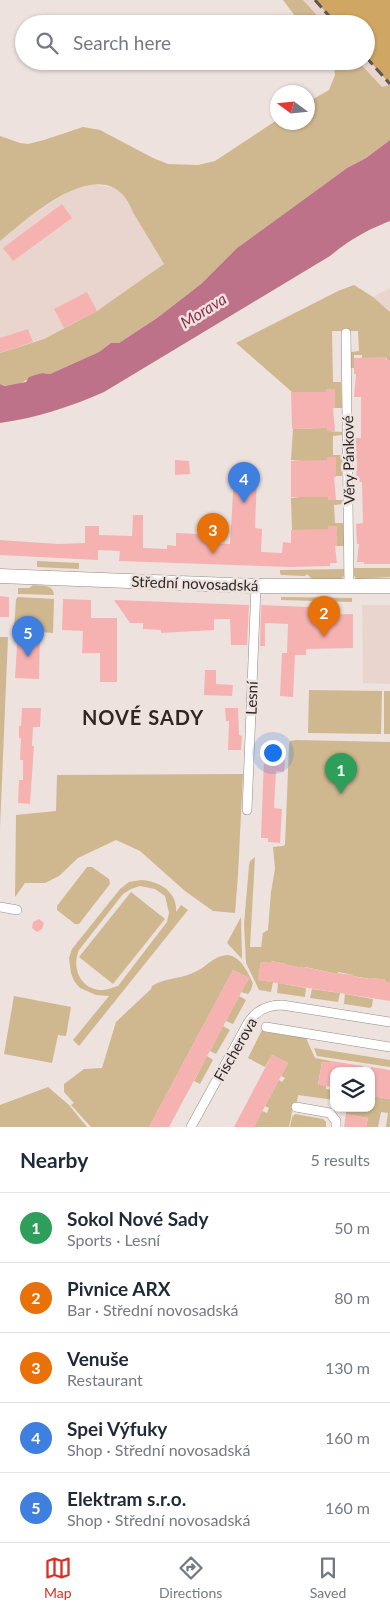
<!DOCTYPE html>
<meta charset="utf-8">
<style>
body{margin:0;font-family:Lato,sans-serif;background:#f2f2f3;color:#1f2937}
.controls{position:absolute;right:15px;bottom:15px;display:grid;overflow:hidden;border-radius:10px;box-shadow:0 1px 4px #0004}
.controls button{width:45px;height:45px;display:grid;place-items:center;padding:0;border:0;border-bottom:1px solid #e0e1e3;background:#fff;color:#1f2937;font:25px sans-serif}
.compass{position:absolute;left:270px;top:85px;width:45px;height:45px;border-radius:50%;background:#fff;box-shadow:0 1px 4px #0004;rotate:285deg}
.you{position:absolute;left:272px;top:752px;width:18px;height:18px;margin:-12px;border:4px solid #fff;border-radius:50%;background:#1a73e8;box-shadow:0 0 0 8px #1a73e833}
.badge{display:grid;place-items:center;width:32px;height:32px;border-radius:50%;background:#d93025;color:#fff;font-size:16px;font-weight:700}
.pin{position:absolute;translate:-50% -41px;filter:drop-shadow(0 1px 2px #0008)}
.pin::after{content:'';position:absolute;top:26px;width:18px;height:15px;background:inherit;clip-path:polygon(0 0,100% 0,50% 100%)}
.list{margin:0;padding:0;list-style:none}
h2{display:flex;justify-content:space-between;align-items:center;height:65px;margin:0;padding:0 20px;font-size:21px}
h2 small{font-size:16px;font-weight:400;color:#747a83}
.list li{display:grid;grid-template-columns:32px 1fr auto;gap:15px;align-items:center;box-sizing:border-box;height:70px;padding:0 20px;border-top:1px solid #e0e1e3}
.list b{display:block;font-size:19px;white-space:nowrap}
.list p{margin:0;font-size:16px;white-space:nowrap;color:#747a83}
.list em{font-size:16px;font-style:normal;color:#747a83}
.icon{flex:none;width:28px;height:28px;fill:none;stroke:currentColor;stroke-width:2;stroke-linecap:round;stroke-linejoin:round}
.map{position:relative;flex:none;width:390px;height:1127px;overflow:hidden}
.search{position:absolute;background:#fff;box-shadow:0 1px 4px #0004;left:15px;right:15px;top:15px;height:55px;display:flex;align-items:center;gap:12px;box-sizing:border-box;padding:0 18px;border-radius:28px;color:#747a83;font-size:19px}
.sheet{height:415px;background:#fff}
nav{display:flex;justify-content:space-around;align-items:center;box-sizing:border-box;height:70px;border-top:1px solid #e0e1e3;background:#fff;font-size:14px;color:#747a83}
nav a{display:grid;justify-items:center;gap:2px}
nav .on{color:#d93025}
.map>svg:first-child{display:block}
.built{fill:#e9d5ce}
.green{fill:#cfb78f;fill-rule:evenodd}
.forest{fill:#d0a762}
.water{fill:#be7289}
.building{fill:#f6b2b1}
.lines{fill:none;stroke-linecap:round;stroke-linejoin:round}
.street-casing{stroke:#958a86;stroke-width:10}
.secondary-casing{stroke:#958a86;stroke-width:15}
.street{stroke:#fff;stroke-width:9}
.secondary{stroke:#fff;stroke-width:14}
.rail{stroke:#5d5654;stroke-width:3;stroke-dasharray:10 5;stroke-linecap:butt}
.labels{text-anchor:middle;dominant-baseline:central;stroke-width:5;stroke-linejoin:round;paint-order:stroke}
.street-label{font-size:15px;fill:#2d2827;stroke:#eee2de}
.water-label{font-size:16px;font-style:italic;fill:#8c2f52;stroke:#eee2de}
.district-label{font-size:20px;font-weight:bold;letter-spacing:1px;fill:#302724;stroke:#eee2de}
</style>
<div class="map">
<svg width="390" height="1127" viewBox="0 0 390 1127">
<rect width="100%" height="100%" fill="#eee2de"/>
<!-- built -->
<g class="built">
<polygon points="303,0 327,0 349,24 325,24"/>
<polygon points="366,43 390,70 390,96 359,61 366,61"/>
<polygon points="93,184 115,188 123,194 164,264 97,311 44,339 0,349 0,241 29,216 72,190 81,186"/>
<polygon points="390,288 390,312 373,297"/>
<polygon points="362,605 390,605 390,684 363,683"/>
</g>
<!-- green -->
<g class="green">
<polygon points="283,0 303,0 325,24 301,24"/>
<path d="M328,61H358L382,87L390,85V140L366,158L347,168L237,248L201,284L157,318L119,343L110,344L99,352L50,374C48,374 45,373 42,373C30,376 16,391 0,384V353L44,339L97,311L164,264C154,247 144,231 134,214C131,208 128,200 122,194C90,161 25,220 0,241V136L20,143L28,144L44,140L83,127L100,130L153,158L168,164L198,165L215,161L277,120L278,122H308V102L329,90L335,75L334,67Z"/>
<polygon points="354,285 373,297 390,312 390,360 387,360 386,357 362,361 362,355 354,355 354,368 351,368 351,352 359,351 358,331 332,331 333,382 341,382 342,408 335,408 335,389 326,389 326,395 322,392 315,392 315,395 292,392 236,343 338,291"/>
<polygon points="327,425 327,431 342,432 342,435 333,436 333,455 342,455 342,476 336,476 327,463 291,460 293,429 322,428"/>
<polygon points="300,494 305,494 305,497 328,494 328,500 343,500 343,504 334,505 335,523 343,523 344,546 337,546 337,527 328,532 312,530 292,530 291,498 300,497"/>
<polygon points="37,561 79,563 79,569 37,567"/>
<polygon points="354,568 390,568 390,577 357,579 354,576"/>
<polygon points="344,569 344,576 341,579 312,579 307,574 305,576 281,575 280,573 280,570"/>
<path d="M33,585C43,586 53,584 54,595L18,594V588H29Z"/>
<polygon points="18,597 54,599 53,633 14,630 16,599"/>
<polygon points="281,597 352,598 352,602 281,600"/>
<polygon points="0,637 8,637 0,828"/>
<polygon points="309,690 382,691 381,734 308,733"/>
<rect x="384" y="691" width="6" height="43"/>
<polygon points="296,740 390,742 390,983 386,982 386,980 372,978 371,979 353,976 353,975 338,972 338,974 305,967 304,968 286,965 286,964 271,961 271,963 261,962 258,980 273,982 271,992 259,990 246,963 244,924 249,866 250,861 255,857 250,947 261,947 263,933 268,930 271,892 275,869 273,847 283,846 285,845 289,746 290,741"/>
<polygon points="243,774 238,875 235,913 213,911 185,891 140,851 116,840 78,858 59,876 45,883 25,883 15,897 16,815 56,811 57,775"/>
<polygon points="87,867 92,867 109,879 110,884 79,924 75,924 57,910 57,906"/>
<path d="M141,880C159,881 178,892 176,912L181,905L188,910L79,1046L73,1040L109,996L96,995L80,988L74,981L71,973L69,958L72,949L120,889L129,882ZM140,886L155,889L165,896L169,913L167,922L118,986C113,987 108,990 102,990C81,990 71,968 79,950L123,894L131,889Z"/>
<polygon points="131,892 165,919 113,984 79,957"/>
<polygon points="241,917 242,959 227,943"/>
<path d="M228,955C241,957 247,971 253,983L251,990L248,994L241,992L249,978L233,970L149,1127H91L71,1105L74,1103L64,1092V1084L84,1069L102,1068L116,1022L151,989L152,986C166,977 183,979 197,971C209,965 213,956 228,955Z"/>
<polygon points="278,983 306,988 305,997 277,993"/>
<polygon points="312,989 340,993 338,1002 310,998"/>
<polygon points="345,994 373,999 372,1006 370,1008 344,1004"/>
<polygon points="14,996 71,1007 66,1036 58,1035 52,1063 4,1054"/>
<polygon points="239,996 246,1000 233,1024 226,1021"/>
<polygon points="223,1026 230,1030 216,1054 210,1051"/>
<polygon points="263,1028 265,1029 265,1032 306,1038 315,1058 331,1061 330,1063 322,1062 318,1084 326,1086 326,1089 334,1090 334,1100 298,1095 297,1102 294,1102 289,1127 254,1127 262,1111 267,1113 269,1108 265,1106 279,1080 282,1082 285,1078 281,1076 288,1063 272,1055 265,1067 248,1058"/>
<polygon points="314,1048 390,1060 390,1067 317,1056"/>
<polygon points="207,1056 213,1060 200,1084 194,1081"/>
<polygon points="48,1087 69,1105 87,1127 0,1127 0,1105"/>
<polygon points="371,1096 390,1099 390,1127 386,1127 388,1113 381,1112 378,1127 366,1127 368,1118 346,1114 346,1110 335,1109 371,1108"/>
<polygon points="295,1114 323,1119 326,1122 326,1127 290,1127 292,1117"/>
</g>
<!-- forest -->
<polygon class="forest" points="315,0 390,0 390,84 366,57 366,24 336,24"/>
<!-- water -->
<path class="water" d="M390,140V221C365,231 351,239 330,256L104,392C70,407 36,418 0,423V384L5,386L26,382L29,377L42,373L50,374L99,352L111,343H119L157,318L201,284L237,248L347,168L366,158Z"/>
<!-- building -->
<g class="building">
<polygon points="62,204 72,218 13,261 3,248"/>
<polygon points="87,292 97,311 64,328 54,309"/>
<polygon points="28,329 33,342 0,353 0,338"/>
<polygon points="386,357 386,360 390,360 390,564 364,564 364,562 357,562 359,544 357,544 356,524 363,523 362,482 356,482 357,459 355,459 355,438 361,438 361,397 354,397 356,374 354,374 354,358"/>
<polygon points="326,389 335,389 335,408 333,408 335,431 327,431 327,428 292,429 291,392 326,392"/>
<polygon points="327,457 336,457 336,477 334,477 336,500 328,500 328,497 291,497 291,461 327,460"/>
<polygon points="175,460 189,461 190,474 175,475"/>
<polygon points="234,477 257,477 255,528 262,529 261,552 282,553 283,542 291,543 291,530 328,529 328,526 337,526 337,546 335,546 337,563 330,563 330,566 291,567 119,561 120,551 98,550 98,560 0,555 0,540 58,544 85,543 85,526 99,526 99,535 132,536 133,515 143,515 143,548 167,549 167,545 176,546 176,533 198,534 198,529 207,529 206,543 230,544"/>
<polygon points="0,596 9,597 9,617 0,617"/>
<polygon points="63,599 91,600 91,618 117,618 117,682 100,682 100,653 82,653 83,631 62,630"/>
<polygon points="114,600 249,605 247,645 231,645 230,619 214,619 214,630 161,633 161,630 143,629 143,623 130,623"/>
<polygon points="261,605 309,607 309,615 353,614 353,648 306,649 306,655 295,655 293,697 280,696 282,653 287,653 288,624 265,623 265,646 260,646"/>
<polygon points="18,630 40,631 39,679 15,678"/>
<polygon points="205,670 216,670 216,684 233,685 232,696 204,695"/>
<polygon points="22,708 41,708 40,727 33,727 32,746 34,746 30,804 18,803 19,780 23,780 23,760 20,760 21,738 19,738 19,726 21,726"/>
<polygon points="225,708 238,708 239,735 242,736 241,750 228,750 229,721 226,721"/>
<polygon points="264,759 285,760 284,772 276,771 274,808 282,809 280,843 268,842 268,838 261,838"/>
<polygon points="39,919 44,923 42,929 37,932 32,928 33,922"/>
<polygon points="271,961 304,968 304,967 328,972 353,975 353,976 362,978 371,979 372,978 386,980 386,982 390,983 390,1001 258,980 261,962 271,963"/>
<polygon points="233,970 249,978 191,1086 169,1127 149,1127"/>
<polygon points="272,1055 288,1063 254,1127 234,1127"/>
<polygon points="331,1061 363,1066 363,1071 334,1071 334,1087 318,1085 322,1062 330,1063"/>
<polygon points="371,1067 390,1070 390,1099 371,1096"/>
<polygon points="346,1114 368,1118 366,1127 344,1127"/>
</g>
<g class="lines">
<!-- street casing -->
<g class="street-casing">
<g id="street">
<polyline points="346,333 349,586"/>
<polyline points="247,810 256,586"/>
<polyline points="0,907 17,910"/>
<polyline points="266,1027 390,1047"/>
<polyline points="296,1107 330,1113 336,1121 336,1127"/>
<path d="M191,1127L248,1023C256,1010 267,1005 282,1005L390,1022"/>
</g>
</g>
<!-- secondary casing -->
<g class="secondary-casing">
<polyline id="secondary" points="0,576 256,586 390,586"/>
</g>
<!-- street -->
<use href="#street" class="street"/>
<!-- secondary -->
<use href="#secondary" class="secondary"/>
<!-- rail -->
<g class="rail">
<polyline points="315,0 336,24"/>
<polyline points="366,57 390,84"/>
</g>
</g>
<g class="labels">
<!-- street labels -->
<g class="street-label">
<text transform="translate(348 460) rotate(-91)">Věry Pánkové</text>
<text transform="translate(195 583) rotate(2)">Střední novosadská</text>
<text transform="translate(251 698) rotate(-88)">Lesní</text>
<text transform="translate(235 1049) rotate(-60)">Fischerova</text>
</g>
<!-- water labels -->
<g class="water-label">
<text transform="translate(203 310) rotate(-32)">Morava</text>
</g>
<!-- district labels -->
<g class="district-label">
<text x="143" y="717">NOVÉ SADY</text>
</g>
</g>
</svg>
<div class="controls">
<button><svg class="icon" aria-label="layers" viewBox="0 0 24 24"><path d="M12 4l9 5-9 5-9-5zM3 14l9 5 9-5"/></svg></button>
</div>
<svg class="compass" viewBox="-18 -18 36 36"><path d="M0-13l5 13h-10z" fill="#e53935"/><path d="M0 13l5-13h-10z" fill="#747a83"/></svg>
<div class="you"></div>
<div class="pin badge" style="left:341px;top:794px;background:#2e9e5b">1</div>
<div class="pin badge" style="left:324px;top:637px;background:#e8710a">2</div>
<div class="pin badge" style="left:213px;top:554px;background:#e8710a">3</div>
<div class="pin badge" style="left:244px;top:503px;background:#3f7fe0">4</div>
<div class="pin badge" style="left:28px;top:657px;background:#3f7fe0">5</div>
<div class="search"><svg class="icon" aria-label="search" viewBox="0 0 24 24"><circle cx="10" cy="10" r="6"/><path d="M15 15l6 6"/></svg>Search here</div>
</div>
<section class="sheet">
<h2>Nearby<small>5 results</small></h2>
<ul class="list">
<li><span class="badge" style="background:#2e9e5b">1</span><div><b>Sokol Nové Sady</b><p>Sports · Lesní</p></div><em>50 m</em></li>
<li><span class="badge" style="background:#e8710a">2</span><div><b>Pivnice ARX</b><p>Bar · Střední novosadská</p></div><em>80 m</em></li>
<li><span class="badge" style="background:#e8710a">3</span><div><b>Venuše</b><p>Restaurant</p></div><em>130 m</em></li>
<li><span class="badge" style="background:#3f7fe0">4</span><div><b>Spei Výfuky</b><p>Shop · Střední novosadská</p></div><em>160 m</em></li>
<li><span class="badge" style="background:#3f7fe0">5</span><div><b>Elektram s.r.o.</b><p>Shop · Střední novosadská</p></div><em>160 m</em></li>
</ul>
</section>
<nav>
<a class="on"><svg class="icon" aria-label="map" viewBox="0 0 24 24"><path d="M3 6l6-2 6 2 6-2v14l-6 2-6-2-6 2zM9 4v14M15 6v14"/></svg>Map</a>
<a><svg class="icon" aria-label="directions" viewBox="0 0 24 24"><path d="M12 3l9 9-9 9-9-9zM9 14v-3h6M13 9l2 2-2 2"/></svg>Directions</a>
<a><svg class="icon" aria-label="saved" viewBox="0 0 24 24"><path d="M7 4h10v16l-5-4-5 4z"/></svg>Saved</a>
</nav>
